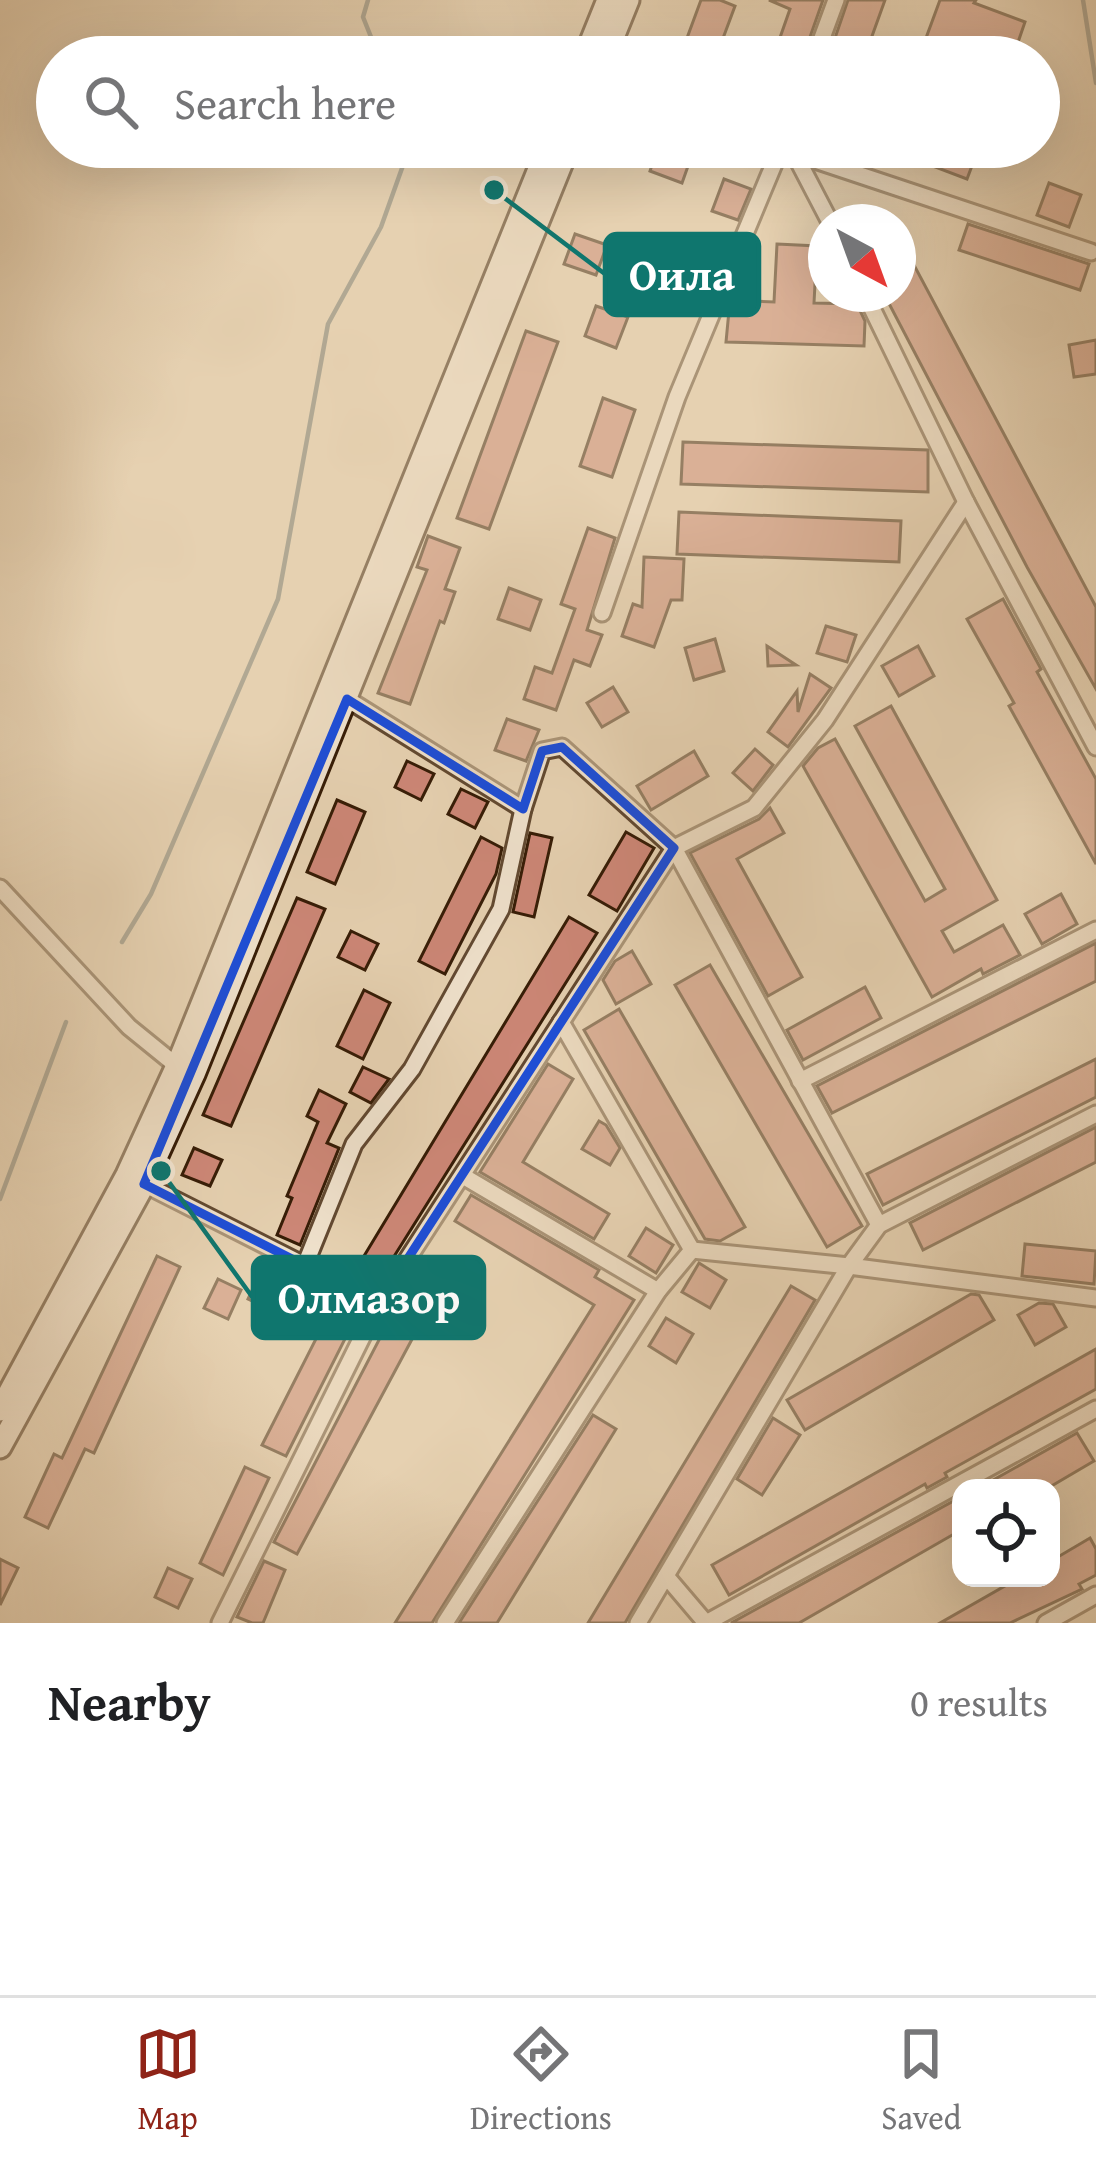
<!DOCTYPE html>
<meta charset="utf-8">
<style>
body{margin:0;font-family:"Gentium Book Plus",serif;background:#f6f6f6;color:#202124}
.controls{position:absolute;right:36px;bottom:36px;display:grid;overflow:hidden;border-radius:24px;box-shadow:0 12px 48px #0002}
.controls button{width:108px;height:108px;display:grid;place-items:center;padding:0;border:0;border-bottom:3px solid #e0e0e0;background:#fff;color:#202124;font:60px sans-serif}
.compass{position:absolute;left:808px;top:204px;width:108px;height:108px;border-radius:50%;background:#fff;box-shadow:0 12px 48px #0002;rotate:139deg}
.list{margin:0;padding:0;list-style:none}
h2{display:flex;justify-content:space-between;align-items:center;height:156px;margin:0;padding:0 48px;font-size:51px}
h2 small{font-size:39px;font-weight:400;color:#757577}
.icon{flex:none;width:66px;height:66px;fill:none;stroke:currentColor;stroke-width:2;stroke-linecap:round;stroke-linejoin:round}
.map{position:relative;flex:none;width:1096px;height:1623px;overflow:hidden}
.search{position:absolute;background:#fff;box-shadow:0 12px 48px #0002;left:36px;right:36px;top:36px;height:132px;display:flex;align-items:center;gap:30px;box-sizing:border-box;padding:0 42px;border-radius:66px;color:#757577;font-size:45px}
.sheet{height:372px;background:#fff}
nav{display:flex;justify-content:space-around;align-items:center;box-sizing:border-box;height:168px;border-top:3px solid #e0e0e0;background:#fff;font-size:33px;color:#757577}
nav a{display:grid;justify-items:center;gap:6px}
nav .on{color:#8f2418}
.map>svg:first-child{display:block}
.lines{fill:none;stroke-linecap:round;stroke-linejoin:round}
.stream{stroke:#727770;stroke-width:4.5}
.building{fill:#cd8777;stroke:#361c06;stroke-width:3}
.minor-casing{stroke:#624931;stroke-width:21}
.secondary-casing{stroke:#361c06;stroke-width:27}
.minor{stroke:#efe1cc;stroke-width:15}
.secondary{stroke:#efe1cc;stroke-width:21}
.marked{fill:none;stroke:#1d4ed8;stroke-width:9;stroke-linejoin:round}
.leader{fill:none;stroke:#0f766e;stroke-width:4.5}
.callout-dot{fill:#0f766e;stroke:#efe1cc;stroke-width:4.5}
.callout{fill:#0f766e;stroke:#0f766e;stroke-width:4.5}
.callout-label{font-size:45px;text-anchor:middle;font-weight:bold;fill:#fff}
</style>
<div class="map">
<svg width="1096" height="1623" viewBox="0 0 1096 1623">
<rect width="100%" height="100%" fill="#e6d1b1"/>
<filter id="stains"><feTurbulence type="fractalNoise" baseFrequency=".00167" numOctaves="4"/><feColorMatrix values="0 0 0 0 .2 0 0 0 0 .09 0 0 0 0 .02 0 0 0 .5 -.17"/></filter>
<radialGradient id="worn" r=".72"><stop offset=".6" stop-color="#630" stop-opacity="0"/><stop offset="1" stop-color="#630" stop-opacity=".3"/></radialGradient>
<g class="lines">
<!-- stream -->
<g class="stream">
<polyline points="368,0 363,17 379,57"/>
<polyline points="1083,0 1096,83"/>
<polyline points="122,942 151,894 278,599 328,324 381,227 406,157 404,147"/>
<polyline points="0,1199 66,1022"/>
</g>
</g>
<!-- building -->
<g class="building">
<polygon points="701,0 720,0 735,6 716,57 680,57"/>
<polygon points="769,0 823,0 803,57 776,49 790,9"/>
<polygon points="848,0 885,0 867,50 835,38"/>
<polygon points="940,0 976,0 974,3 1025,22 1013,57 919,57"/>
<polygon points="658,147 693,152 682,183 650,171"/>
<polygon points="860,147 909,147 903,164"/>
<polygon points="943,147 979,147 967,179 935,167"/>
<polygon points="724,179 751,189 738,220 712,211"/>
<polygon points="1049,183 1081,195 1069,227 1037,215"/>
<polygon points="968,224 1089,264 1080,290 959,250"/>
<polygon points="575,234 607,245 596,275 564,264"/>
<polygon points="898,235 1096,607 1096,689 1027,567 884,294 898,294"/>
<polygon points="777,244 817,246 814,303 857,304 865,321 864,346 726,342 730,300 774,302"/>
<polygon points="596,306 628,317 616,348 585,336"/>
<polygon points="526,331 558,342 489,529 457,518"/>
<polygon points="1096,340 1096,374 1074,377 1069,345"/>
<polygon points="603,398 635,410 612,477 580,466"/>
<polygon points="683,442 928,450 928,492 681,484"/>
<polygon points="679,512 901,521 899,562 677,554"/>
<polygon points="588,528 615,538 587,630 602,635 590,666 574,660 556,710 524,699 535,667 552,673 575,609 561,604"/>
<polygon points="428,536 460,548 445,589 455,592 444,623 440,621 410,704 378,693 427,570 417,567"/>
<polygon points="644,557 684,559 682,600 671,600 654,647 622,636 633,604 642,607"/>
<polygon points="509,588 541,600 530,630 498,619"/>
<polygon points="1003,599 1041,669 1037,672 1096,779 1096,864 1009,706 1014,703 967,619"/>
<polygon points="826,626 856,635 847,662 817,653"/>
<polygon points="715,639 724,671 694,680 685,648"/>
<polygon points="767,646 796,665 768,666"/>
<polygon points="918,646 934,676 899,696 882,666"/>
<polygon points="810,674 831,688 788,747 768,732 797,691 798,712"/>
<polygon points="613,687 628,712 602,727 587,703"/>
<polygon points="891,706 997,900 942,931 954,952 1003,925 1020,955 983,974 981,969 932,997 803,766 818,748 835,739 925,901 945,889 855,726"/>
<polygon points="507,719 539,730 526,761 495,750"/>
<polygon points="755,749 773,765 753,791 733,773"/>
<polygon points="694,751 708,776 651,810 637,786"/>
<polygon points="407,761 434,774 421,800 395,787"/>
<polygon points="461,789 488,802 475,828 448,814"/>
<polygon points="337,800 365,812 335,884 307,872"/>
<polygon points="770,808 784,833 737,859 802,977 768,996 690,853 759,819"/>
<polygon points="626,832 654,848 617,911 589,895"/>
<polygon points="530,833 552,838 534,917 513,912"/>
<polygon points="481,837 502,848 496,874 445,974 419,961"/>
<polygon points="1061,894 1077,924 1042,944 1025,914"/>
<polygon points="297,898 325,909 231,1126 203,1115"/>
<polygon points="569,917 597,933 383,1274 361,1261"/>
<polygon points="351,931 378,944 365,970 338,957"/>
<polygon points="1096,943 1096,981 832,1113 817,1086"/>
<polygon points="632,951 651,984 616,1004 603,980 615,961"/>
<polygon points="710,965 862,1226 827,1247 675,985"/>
<polygon points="865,987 881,1018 803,1060 787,1030"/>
<polygon points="364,990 390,1003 363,1059 337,1046"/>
<polygon points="619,1009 745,1227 720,1241 705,1239 584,1030"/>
<polygon points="1096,1059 1096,1097 883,1205 867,1174"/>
<polygon points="548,1064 573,1079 523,1162 609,1214 594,1239 480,1172"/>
<polygon points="363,1067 389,1079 371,1103 350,1092"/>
<polygon points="319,1090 346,1104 327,1143 339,1148 300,1245 277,1235 292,1198 287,1196 318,1122 307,1116"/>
<polygon points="599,1121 606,1125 620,1148 610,1165 582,1149"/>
<polygon points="1096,1127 1096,1162 923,1250 910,1223"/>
<polygon points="194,1148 222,1160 210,1186 182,1175"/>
<polygon points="471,1195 599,1270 595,1277 634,1300 432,1623 395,1623 594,1305 455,1221"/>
<polygon points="646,1228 673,1245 656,1273 629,1256"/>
<polygon points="1025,1244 1096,1251 1094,1284 1022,1276"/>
<polygon points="157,1256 180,1267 94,1453 85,1449 48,1528 25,1517 54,1454 62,1458"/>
<polygon points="699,1263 726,1280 710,1308 682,1292"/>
<polygon points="261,1271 357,1315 286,1456 262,1445 319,1333 248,1299"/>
<polygon points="218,1279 241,1290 228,1319 204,1308"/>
<polygon points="407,1286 433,1300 297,1554 274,1542"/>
<polygon points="791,1286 815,1300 625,1623 588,1623"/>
<polygon points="971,1294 979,1295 994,1320 805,1430 787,1400"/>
<polygon points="1039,1303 1053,1304 1066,1327 1035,1345 1018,1315"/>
<polygon points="666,1318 693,1334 676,1363 649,1346"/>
<polygon points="1096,1349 1096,1389 945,1473 947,1477 927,1488 925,1484 729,1595 712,1565"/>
<polygon points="593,1415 616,1429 497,1623 459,1623"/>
<polygon points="773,1418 800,1435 762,1495 737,1479"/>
<polygon points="1077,1433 1094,1461 1048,1488 979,1488"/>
<polygon points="245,1467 269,1478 223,1575 200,1563"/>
<polygon points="959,1498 961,1530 799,1623 731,1623"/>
<polygon points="1090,1538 1096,1549 1096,1575 1079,1584 1082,1589 1010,1623 940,1623 1019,1578 1051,1578 1051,1561"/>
<polygon points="0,1559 18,1568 0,1605"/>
<polygon points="264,1561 285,1570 263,1623 252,1623 237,1617"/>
<polygon points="168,1568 192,1579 178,1608 155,1597"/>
</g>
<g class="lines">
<!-- minor casing -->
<g class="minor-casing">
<g id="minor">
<polyline points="609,46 628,57"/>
<polyline points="815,57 836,0"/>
<polyline points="793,151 830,222"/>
<polyline points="797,154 1091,252"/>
<polyline points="865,294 966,502 1096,747"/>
<polyline points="602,613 677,397 781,147"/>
<polyline points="347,699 523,809"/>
<polyline points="0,888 129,1027 177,1066"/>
<polyline points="561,1022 692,1250"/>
<polyline points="800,1081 1096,930"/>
<polyline points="463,1176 658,1291"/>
<polyline points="144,1184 379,1303"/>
<polyline points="692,1250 849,1266 1096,1298"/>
<polyline points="305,1265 354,1144 412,1069 501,909 523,809 542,751 562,747 674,848 879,1225"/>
<polyline points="666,1576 706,1623 1096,1409"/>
<polyline points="220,1623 379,1303 674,848 754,808 825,720 966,502"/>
<polyline points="445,1623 658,1291 692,1250"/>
<polyline points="638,1623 849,1266 879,1225 1096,1114"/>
<polyline points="1046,1623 1096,1595"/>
</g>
</g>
<!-- secondary casing -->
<g class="secondary-casing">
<g id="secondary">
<polyline points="585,57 608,0"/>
<polyline points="605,57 628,0"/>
<polyline points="0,1410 127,1175 177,1066 548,147"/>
<polyline points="0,1447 144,1184 194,1074 568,147"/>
</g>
</g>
<!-- minor -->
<use href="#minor" class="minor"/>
<!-- secondary -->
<use href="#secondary" class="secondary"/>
</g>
<!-- marked area -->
<path d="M0 0H1096V1623H0ZM347,699L523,809L542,751L562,747L674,848L379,1303L144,1184Z" fill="#e6d1b1" fill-opacity=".55" fill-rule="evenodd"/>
<path class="marked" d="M347,699L523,809L542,751L562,747L674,848L379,1303L144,1184Z"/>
<!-- callouts -->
<path class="leader" d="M494 190L605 274M161 1171L253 1298"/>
<g class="callout-dot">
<circle cx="494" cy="190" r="12"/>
<circle cx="161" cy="1171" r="12"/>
</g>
<g class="callout">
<rect x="605" y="234" width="154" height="81" rx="12"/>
<rect x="253" y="1257" width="231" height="81" rx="12"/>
</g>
<g class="callout-label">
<text x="682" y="290">Оила</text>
<text x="369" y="1313">Олмазор</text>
</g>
<rect width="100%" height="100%" filter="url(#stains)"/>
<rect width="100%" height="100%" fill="url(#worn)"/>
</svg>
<div class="controls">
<button><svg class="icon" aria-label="locate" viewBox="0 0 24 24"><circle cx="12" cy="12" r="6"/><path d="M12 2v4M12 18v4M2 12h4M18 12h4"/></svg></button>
</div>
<svg class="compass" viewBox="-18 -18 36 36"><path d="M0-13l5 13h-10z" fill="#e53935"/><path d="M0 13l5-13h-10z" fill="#757577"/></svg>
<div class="search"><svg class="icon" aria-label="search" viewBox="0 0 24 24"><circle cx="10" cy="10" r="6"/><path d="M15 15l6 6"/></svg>Search here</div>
</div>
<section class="sheet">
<h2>Nearby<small>0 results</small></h2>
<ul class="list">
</ul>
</section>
<nav>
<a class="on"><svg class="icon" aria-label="map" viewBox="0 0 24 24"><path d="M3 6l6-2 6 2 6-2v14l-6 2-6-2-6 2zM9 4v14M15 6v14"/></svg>Map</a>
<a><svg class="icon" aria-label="directions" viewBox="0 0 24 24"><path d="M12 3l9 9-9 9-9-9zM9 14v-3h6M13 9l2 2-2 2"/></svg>Directions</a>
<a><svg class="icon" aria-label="saved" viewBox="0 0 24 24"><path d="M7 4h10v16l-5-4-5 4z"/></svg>Saved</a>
</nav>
